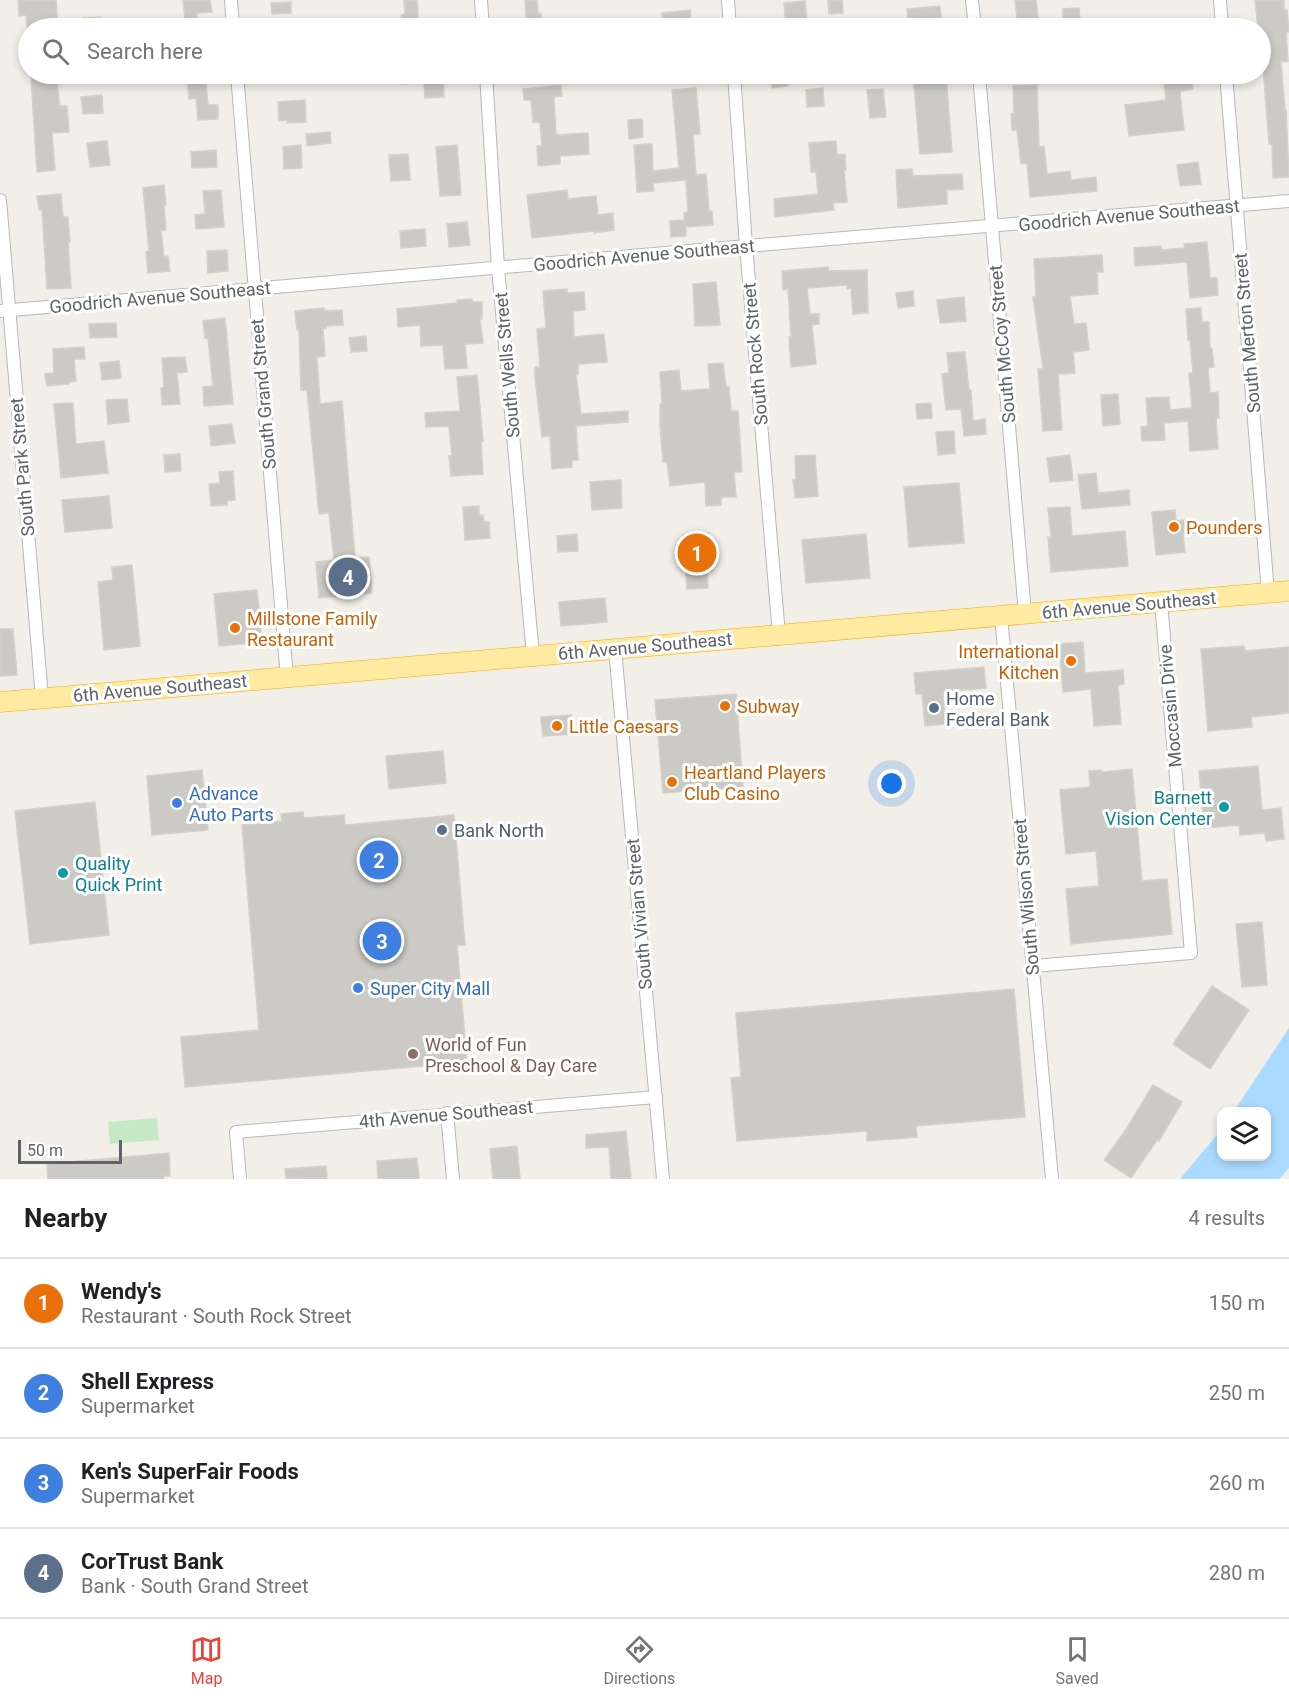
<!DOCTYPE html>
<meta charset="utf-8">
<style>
body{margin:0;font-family:Roboto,sans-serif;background:#f6f6f6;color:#202124}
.controls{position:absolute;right:18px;bottom:18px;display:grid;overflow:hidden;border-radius:12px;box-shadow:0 3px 9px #0003}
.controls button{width:54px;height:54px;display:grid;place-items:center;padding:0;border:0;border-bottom:2px solid #e0e0e0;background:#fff;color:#202124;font:30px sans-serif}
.scale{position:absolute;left:18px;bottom:15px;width:104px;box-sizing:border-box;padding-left:6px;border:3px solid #5f6368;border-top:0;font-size:16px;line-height:21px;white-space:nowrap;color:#5f6368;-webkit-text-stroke:4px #fff;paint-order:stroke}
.you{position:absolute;left:892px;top:784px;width:21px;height:21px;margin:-15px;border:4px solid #fff;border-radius:50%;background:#1a73e8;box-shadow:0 0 0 9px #1a73e833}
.badge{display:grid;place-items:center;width:39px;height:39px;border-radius:50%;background:#ea4335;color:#fff;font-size:20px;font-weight:700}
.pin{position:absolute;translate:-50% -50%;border:3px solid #fff;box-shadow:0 2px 6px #0006}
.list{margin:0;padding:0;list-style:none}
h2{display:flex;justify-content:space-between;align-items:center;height:78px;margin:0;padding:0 24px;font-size:26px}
h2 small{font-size:20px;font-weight:400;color:#757577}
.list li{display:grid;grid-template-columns:39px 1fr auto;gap:18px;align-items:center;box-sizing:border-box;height:90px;padding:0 24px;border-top:2px solid #e0e0e0}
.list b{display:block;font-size:22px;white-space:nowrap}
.list p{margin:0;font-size:20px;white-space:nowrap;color:#757577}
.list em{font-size:20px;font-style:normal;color:#757577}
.icon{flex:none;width:33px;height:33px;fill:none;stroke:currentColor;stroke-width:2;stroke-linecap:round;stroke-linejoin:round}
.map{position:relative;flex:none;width:1289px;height:1179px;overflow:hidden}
.search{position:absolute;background:#fff;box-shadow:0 3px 9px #0003;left:18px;right:18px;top:18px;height:66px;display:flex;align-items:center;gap:15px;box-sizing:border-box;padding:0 21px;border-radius:33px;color:#757577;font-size:22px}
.sheet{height:438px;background:#fff}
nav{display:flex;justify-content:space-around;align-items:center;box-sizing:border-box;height:84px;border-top:2px solid #e0e0e0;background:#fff;font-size:16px;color:#757577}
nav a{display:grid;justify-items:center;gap:3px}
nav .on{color:#ea4335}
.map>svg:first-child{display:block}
.green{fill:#c5e8c5}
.water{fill:#aadaff}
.building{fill:#cccac5;stroke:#d6d1c6;stroke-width:1.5}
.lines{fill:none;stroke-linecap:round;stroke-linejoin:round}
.minor-casing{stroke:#b5b8bc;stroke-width:14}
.trunk-casing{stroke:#f9ab00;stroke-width:21}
.minor{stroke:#fff;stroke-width:12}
.trunk{stroke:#feeaa1;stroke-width:20}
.food-dot{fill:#e8710a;stroke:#fff;stroke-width:2}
.service-dot{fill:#5c6f8a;stroke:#fff;stroke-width:2}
.shop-dot{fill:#3f7fe0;stroke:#fff;stroke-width:2}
.culture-dot{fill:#0f9aa8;stroke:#fff;stroke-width:2}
.education-dot{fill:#8d6e63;stroke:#fff;stroke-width:2}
.labels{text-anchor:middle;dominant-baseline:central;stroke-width:6;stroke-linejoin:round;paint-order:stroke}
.street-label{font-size:18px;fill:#5f6368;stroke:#fff}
.food-label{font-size:18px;fill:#c56008;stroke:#fff;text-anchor:start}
.service-label{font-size:18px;fill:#4e5e75;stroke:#fff;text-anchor:start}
.shop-label{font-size:18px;fill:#366cbe;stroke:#fff;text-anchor:start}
.culture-label{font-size:18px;fill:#0d838f;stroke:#fff;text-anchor:end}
.education-label{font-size:18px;fill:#785e54;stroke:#fff;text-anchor:start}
</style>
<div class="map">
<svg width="1289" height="1179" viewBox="0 0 1289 1179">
<rect width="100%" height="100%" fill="#f1efe8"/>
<!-- green -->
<polygon class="green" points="157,1118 159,1140 110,1144 108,1122"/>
<!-- water -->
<polygon class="water" points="1289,1028 1289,1168 1279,1179 1180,1179 1221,1130 1222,1156 1266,1156 1266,1112 1234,1111"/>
<!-- building -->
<g class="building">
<polygon points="18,0 56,0 58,28 27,28 26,15 19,16"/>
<polygon points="183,0 210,0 212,12 197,13 197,20 185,21"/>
<polygon points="404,0 417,0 419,28 402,28 401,15 405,14"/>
<polygon points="525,0 537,0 538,14 541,14 542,28 527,28"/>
<polygon points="828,0 842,0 843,13 829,14"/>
<polygon points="1015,0 1036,0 1039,26 1018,28"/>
<polygon points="1255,0 1284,0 1284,10 1287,10 1289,32 1286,32 1288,61 1281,62 1285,110 1286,110 1289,177 1273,178 1272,144 1269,144 1260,28 1258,28"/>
<polygon points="805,1 807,21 801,22 801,28 786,28 784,3"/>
<polygon points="291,2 291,13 272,14 271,3"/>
<polygon points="940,6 942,25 909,28 907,9"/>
<polygon points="1079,8 1080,20 1063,22 1063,9"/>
<polygon points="690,10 692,28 664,28 662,13"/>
<polygon points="100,17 101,28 84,28 83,18"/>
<polygon points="205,74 208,105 218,105 218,119 198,120 196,98 189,99 187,75"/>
<polygon points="400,74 443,74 444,97 425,98 424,82 401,84"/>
<polygon points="771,74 787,74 788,86 772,88"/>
<polygon points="913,74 946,74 952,152 920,154"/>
<polygon points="1163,74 1191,74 1193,89 1180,91 1184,130 1129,136 1125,105 1166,100"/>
<polygon points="56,76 60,106 67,106 69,132 52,133 55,170 37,172 31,77"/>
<polygon points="561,85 562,96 554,97 556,135 588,133 589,154 560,156 560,164 538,166 537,146 542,146 540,122 533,122 531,100 524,100 523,89"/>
<polygon points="1037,85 1039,147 1044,146 1047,174 1070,171 1071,180 1096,177 1097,191 1030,197 1027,163 1021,164 1017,130 1012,130 1011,114 1014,114 1013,86"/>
<polygon points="696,88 700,134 693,134 696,175 706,174 709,211 712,211 713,225 685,227 684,213 688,212 686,180 653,183 654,191 637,192 634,145 652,144 653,171 679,168 672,90"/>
<polygon points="823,88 824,106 807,107 806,90"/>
<polygon points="883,89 886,117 870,118 867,90"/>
<polygon points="102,95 103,113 83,114 81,97"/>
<polygon points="305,100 306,122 287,123 287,120 279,121 278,102"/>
<polygon points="642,119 643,137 629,139 628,120"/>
<polygon points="330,132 331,143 307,146 306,134"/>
<polygon points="107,141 110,165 90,167 87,143"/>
<polygon points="836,141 837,155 845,154 846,170 844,170 847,202 833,203 834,210 775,217 774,199 818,194 816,172 811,172 809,143"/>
<polygon points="301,145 302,168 284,169 283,147"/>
<polygon points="457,145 461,195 440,196 436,147"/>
<polygon points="216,150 217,167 192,168 191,152"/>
<polygon points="408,154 410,180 391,181 389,155"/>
<polygon points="1198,162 1201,184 1180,186 1177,165"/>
<polygon points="912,169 913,176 962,174 963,189 947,190 947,204 898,208 896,170"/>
<polygon points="164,185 166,205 164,205 166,230 161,230 164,257 168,256 170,271 148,273 146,252 149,251 143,188"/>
<polygon points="221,190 224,227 196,229 195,215 205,214 203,191"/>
<polygon points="567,190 568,199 596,196 598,215 613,213 614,230 594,233 594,231 532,238 527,195"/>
<polygon points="61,194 63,217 68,217 70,242 68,242 71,288 47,289 42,210 39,210 37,196"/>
<polygon points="685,220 686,236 671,237 670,221"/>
<polygon points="467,222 470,245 449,247 447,224"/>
<polygon points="425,229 426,246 401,248 400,231"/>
<polygon points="1207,242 1210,278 1217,278 1218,295 1190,298 1187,262 1135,266 1134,248 1161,246 1162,250 1185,248 1184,244"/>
<polygon points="227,250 228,271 208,273 207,251"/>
<polygon points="1102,255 1103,272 1097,272 1098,294 1070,296 1074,324 1086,323 1089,350 1073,352 1075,373 1058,374 1062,430 1043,431 1038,369 1043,369 1033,297 1036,297 1034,259"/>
<polygon points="828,267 829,271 867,270 868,313 853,314 851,288 847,289 847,285 807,288 810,314 819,314 819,324 812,325 816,364 791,367 789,337 791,337 788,289 783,290 782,271"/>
<polygon points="716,282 720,325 695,326 693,284"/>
<polygon points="567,289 567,293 584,292 585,310 573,311 574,337 604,334 607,362 578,364 578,374 576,374 581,414 628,411 628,422 576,426 578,460 572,460 572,467 552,469 550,436 542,437 535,378 535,367 540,367 537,329 546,328 543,291"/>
<polygon points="913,291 914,306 898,308 896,293"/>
<polygon points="964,297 966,321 940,323 937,300"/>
<polygon points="472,299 472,302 482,302 482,319 480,319 483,343 465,344 467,368 445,369 443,345 421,346 420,325 398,327 397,309 457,303 457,300"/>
<polygon points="324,308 325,311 342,310 343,325 326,326 326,328 323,328 325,356 317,357 320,404 342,401 355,558 369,557 372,593 319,598 316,562 334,560 329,513 319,514 307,390 301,390 299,330 297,330 295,311"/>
<polygon points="1201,308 1202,322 1209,322 1210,348 1212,348 1214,367 1208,368 1210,393 1218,392 1219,418 1216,418 1218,449 1190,451 1188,421 1164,423 1165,440 1142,441 1141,427 1148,426 1146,398 1169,397 1170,410 1192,408 1189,373 1193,373 1190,340 1188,340 1186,309"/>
<polygon points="225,318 233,404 204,406 203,387 213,386 208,338 205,338 203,321"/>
<polygon points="116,323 117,337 90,338 89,324"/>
<polygon points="366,336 367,351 351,352 349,338"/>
<polygon points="84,347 85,359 74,359 76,381 69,382 69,384 47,386 45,374 54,373 53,349"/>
<polygon points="965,352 969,390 971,390 973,421 985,419 986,434 964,436 961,409 946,410 942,374 949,373 947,353"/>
<polygon points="185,357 187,372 177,373 180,404 162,405 161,388 164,387 162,358"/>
<polygon points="119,361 121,378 102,380 100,363"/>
<polygon points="723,363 726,387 729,387 731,411 738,411 742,472 734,472 736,497 721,497 721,505 706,506 705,482 670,486 667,462 663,462 660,425 660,404 662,404 660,372 679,370 681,391 710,389 708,364"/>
<polygon points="477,375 483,441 481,442 483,474 451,476 449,456 452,456 449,426 426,427 425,413 460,411 457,377"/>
<polygon points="1118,394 1120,424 1103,426 1101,395"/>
<polygon points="127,399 129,422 108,424 106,400"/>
<polygon points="71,403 73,404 76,444 104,441 108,473 61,478 54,404"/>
<polygon points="931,403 932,418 917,419 916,404"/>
<polygon points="232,424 235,443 211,446 209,426"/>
<polygon points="954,431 955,453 938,455 936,432"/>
<polygon points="180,454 181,471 165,472 164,455"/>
<polygon points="815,455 818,496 795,498 793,480 796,480 795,456"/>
<polygon points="1070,455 1073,480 1050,482 1047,458"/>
<polygon points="233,471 235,500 227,501 227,505 211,506 209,484 220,483 219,472"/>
<polygon points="1096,473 1098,493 1129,490 1130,505 1082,509 1078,475"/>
<polygon points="621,480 622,508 592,510 590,482"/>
<polygon points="959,483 964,543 909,547 904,487"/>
<polygon points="109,496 112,528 65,532 62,500"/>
<polygon points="479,506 479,515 483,515 484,522 489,522 490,538 465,540 463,507"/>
<polygon points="1070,507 1072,536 1125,531 1128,566 1051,572 1048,537 1051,537 1048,508"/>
<polygon points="1175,510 1176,521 1194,519 1195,533 1183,534 1185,552 1156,555 1152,512"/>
<polygon points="709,533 712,571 707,571 708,588 687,589 683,535"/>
<polygon points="577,534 578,551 558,552 557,536"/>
<polygon points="866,534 870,578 806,583 802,540"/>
<polygon points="132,565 140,646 104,650 98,582 113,580 112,567"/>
<polygon points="257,590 261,632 251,633 252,643 219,646 214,594"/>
<polygon points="605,598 607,622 561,626 559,602"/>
<polygon points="0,629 13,629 17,675 0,676"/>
<polygon points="1083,642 1085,673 1123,670 1124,684 1118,685 1121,724 1094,726 1091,689 1063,692 1059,644"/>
<polygon points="1244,646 1245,651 1289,647 1289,713 1251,717 1252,727 1208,731 1201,649"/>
<polygon points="984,667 986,688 943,692 946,724 925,726 922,694 916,694 914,673"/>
<polygon points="736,694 743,787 663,793 655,700"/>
<polygon points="571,715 573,734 543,736 541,717"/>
<polygon points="443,751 446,783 389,789 386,756"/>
<polygon points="1258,766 1262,810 1281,808 1284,839 1266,841 1265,833 1240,835 1239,825 1204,828 1199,771"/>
<polygon points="1132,769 1142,881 1167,879 1172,934 1071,944 1066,889 1099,886 1096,851 1066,854 1060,790 1090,787 1089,771 1101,770 1102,772"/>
<polygon points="202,770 208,830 152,835 147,776"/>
<polygon points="95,802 109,935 30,944 15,811"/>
<polygon points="303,812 304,818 344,815 345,825 454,815 465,945 457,945 467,1062 185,1087 181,1037 259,1030 242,825 282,821 281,814"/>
<polygon points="1262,922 1267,985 1242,987 1236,924"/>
<polygon points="1212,986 1249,1010 1210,1069 1173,1044"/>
<polygon points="1014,989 1025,1117 916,1126 917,1137 867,1141 867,1131 737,1141 731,1078 741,1077 736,1013"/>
<polygon points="1153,1085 1182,1102 1159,1141 1157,1140 1131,1178 1104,1160 1127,1128"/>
<polygon points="626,1131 631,1179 611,1179 609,1147 586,1148 586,1135"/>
<polygon points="517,1146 520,1179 493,1179 490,1149"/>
<polygon points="169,1153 170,1176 163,1176 164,1179 48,1179 47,1164"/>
<polygon points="417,1158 419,1179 378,1179 377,1161"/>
<polygon points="326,1166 327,1179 286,1179 285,1169"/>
</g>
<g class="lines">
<!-- minor casing -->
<g class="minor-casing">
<g id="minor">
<polyline points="231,0 233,28"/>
<polyline points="481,0 483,28"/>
<polyline points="728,0 730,28"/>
<polyline points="972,0 975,28"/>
<polyline points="1220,0 1222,28"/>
<polyline points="237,74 287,678"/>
<polyline points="486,74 498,268 533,656"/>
<polyline points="734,74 746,246 779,635"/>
<polyline points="979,74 1025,614"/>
<polyline points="1226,74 1268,593"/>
<polyline points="0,200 42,698"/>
<polyline points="0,311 746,246 1289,201"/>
<polyline points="1001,616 1052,1179"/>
<polyline points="615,649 663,1179"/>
<polyline points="1033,966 1191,953 1161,602"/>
<polyline points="447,1113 453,1179"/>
<polyline points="240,1179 236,1132 656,1097"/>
</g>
</g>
<!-- trunk casing -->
<g class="trunk-casing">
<polyline id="trunk" points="0,702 1289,591"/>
</g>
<!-- minor -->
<use href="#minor" class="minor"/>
<!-- trunk -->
<use href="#trunk" class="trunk"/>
</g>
<!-- markers -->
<g class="food-dot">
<circle cx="1174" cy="527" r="6"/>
<circle cx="235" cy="628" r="6"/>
<circle cx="1071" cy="661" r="6"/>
<circle cx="725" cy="706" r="6"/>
<circle cx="557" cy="726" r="6"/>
<circle cx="672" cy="782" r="6"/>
</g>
<g class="service-dot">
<circle cx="934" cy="708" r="6"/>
<circle cx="442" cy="830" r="6"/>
</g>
<g class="shop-dot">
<circle cx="177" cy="803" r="6"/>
<circle cx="358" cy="988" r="6"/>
</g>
<g class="culture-dot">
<circle cx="1224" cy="807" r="6"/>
<circle cx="63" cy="873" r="6"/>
</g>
<circle class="education-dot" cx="413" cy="1054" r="6"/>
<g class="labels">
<!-- street labels -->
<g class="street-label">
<text transform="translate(1129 215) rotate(-5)">Goodrich Avenue Southeast</text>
<text transform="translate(644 255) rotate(-5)">Goodrich Avenue Southeast</text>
<text transform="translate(160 297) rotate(-5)">Goodrich Avenue Southeast</text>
<text transform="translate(1247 333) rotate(-95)">South Merton Street</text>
<text transform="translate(1002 344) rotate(-95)">South McCoy Street</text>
<text transform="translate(755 354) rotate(-95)">South Rock Street</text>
<text transform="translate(507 365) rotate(-95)">South Wells Street</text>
<text transform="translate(263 394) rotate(-95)">South Grand Street</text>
<text transform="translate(22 467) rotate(-95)">South Park Street</text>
<text transform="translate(1129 605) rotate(-5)">6th Avenue Southeast</text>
<text transform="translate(645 646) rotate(-5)">6th Avenue Southeast</text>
<text transform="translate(160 688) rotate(-5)">6th Avenue Southeast</text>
<text transform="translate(1170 706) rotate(-95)">Moccasin Drive</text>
<text transform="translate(1026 897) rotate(-95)">South Wilson Street</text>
<text transform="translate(639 914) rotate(-95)">South Vivian Street</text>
<text transform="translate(446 1114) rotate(-5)">4th Avenue Southeast</text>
</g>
<!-- food labels -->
<g class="food-label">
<text x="1186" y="527">Pounders</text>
<text x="247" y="618">Millstone Family<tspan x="247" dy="21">Restaurant</tspan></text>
<text x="1059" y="651" text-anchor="end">International<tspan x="1059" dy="21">Kitchen</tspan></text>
<text x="737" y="706">Subway</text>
<text x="569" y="726">Little Caesars</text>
<text x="684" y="772">Heartland Players<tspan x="684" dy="21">Club Casino</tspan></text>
</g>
<!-- service labels -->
<g class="service-label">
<text x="946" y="698">Home<tspan x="946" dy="21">Federal Bank</tspan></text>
<text x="454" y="830">Bank North</text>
</g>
<!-- shop labels -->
<g class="shop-label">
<text x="189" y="793">Advance<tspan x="189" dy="21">Auto Parts</tspan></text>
<text x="370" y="988">Super City Mall</text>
</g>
<!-- culture labels -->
<g class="culture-label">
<text x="1212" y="797">Barnett<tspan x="1212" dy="21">Vision Center</tspan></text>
<text x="75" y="863" text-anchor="start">Quality<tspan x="75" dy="21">Quick Print</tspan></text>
</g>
<!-- education labels -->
<g class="education-label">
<text x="425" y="1044">World of Fun<tspan x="425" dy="21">Preschool &amp; Day Care</tspan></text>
</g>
</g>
</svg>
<div class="controls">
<button><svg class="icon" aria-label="layers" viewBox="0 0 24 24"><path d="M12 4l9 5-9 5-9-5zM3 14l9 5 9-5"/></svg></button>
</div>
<div class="scale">50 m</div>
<div class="you"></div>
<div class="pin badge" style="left:697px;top:553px;background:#e8710a">1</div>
<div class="pin badge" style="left:379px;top:860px;background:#3f7fe0">2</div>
<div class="pin badge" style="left:382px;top:941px;background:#3f7fe0">3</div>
<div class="pin badge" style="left:348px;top:577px;background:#5c6f8a">4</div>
<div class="search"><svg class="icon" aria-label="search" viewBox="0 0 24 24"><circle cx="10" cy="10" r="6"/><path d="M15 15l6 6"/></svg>Search here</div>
</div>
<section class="sheet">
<h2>Nearby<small>4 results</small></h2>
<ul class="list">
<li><span class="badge" style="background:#e8710a">1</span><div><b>Wendy's</b><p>Restaurant · South Rock Street</p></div><em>150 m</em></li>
<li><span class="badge" style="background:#3f7fe0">2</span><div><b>Shell Express</b><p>Supermarket</p></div><em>250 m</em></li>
<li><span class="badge" style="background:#3f7fe0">3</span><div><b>Ken's SuperFair Foods</b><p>Supermarket</p></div><em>260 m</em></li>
<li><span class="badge" style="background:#5c6f8a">4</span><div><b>CorTrust Bank</b><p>Bank · South Grand Street</p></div><em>280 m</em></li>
</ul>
</section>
<nav>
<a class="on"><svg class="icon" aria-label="map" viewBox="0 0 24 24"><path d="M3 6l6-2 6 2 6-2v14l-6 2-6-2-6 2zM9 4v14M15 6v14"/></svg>Map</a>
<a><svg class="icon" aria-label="directions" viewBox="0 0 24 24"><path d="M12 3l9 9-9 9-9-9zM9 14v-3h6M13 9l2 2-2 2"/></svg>Directions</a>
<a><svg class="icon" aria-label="saved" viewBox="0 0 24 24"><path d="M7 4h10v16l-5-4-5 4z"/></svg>Saved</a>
</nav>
